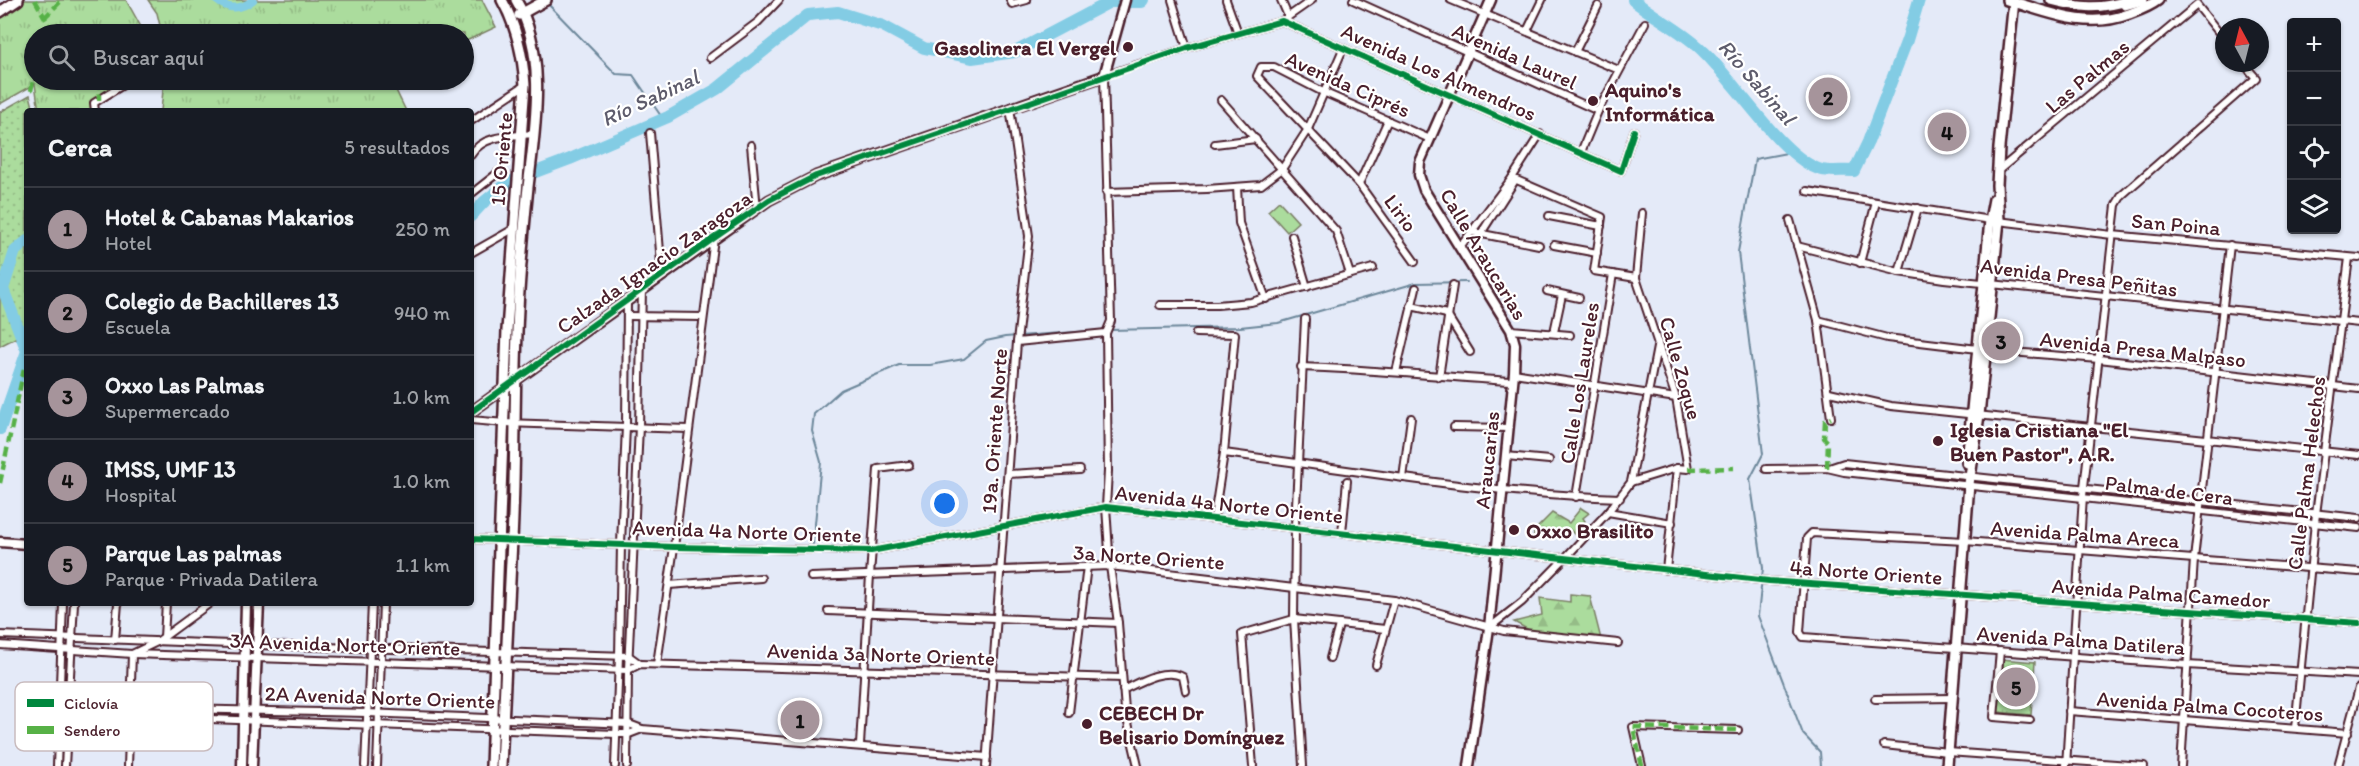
<!DOCTYPE html>
<html lang="es">
<meta charset="utf-8">
<style>
body{margin:0;font-family:Itim,sans-serif;background:#20242c;color:#f1f3f6}
.controls{position:absolute;right:18px;top:18px;display:grid;overflow:hidden;border-radius:6px;box-shadow:0 2px 4px #0004}
.controls button{width:54px;height:54px;display:grid;place-items:center;padding:0;border:0;border-bottom:2px solid #363941;background:#171b24;color:#f1f3f6;font:30px sans-serif}
.compass{position:absolute;left:2215px;top:18px;width:54px;height:54px;border-radius:50%;background:#171b24;box-shadow:0 2px 4px #0004;rotate:353deg}
.you{position:absolute;left:945px;top:504px;width:21px;height:21px;margin:-15px;border:4px solid #fff;border-radius:50%;background:#1a73e8;box-shadow:0 0 0 9px #1a73e833}
.badge{display:grid;place-items:center;width:39px;height:39px;border-radius:50%;background:#a6949b;color:#111;font-size:20px;font-weight:700}
.pin{position:absolute;translate:-50% -50%;border:3px solid #fff;box-shadow:0 2px 6px #0006}
.list{margin:0;padding:0;list-style:none}
h2{display:flex;justify-content:space-between;align-items:center;height:78px;margin:0;padding:0 24px;font-size:26px}
h2 small{font-size:20px;font-weight:400;color:#9ea1a6}
.list li{display:grid;grid-template-columns:39px 1fr auto;gap:18px;align-items:center;box-sizing:border-box;height:84px;padding:0 24px;border-top:2px solid #363941}
.list b{display:block;font-size:22px;white-space:nowrap}
.list p{margin:0;font-size:20px;white-space:nowrap;color:#9ea1a6}
.list em{font-size:20px;font-style:normal;color:#9ea1a6}
.icon{flex:none;width:33px;height:33px;fill:none;stroke:currentColor;stroke-width:2;stroke-linecap:round;stroke-linejoin:round}
.map{position:relative;flex:none;width:2359px;height:766px;overflow:hidden}
.search{position:absolute;background:#171b24;box-shadow:0 2px 4px #0004;left:24px;top:24px;width:450px;height:66px;display:flex;align-items:center;gap:15px;box-sizing:border-box;padding:0 21px;border-radius:33px;color:#9ea1a6;font-size:22px}
.panel{position:absolute;background:#171b24;box-shadow:0 2px 4px #0004;left:24px;top:108px;width:450px;height:498px;border-radius:6px}
.map>svg:first-child{display:block}
.grass{fill:#abdc9d;stroke:#7a7e64;stroke-width:1.5}
.forest{fill:url(#forest-firs);stroke:#7a7e64;stroke-width:1.5}
.park{fill:url(#park-tufts);stroke:#7a7e64;stroke-width:1.5}
.garden{fill:url(#garden-dots);stroke:#7a7e64;stroke-width:1.5}
.lines{fill:none;stroke-linecap:round;stroke-linejoin:round}
.stream{stroke:#6c879a;stroke-width:2}
.canal{stroke:#83cce4;stroke-width:8}
.river{stroke:#83cce4;stroke-width:12}
.minor-casing{stroke:#4a1f2b;stroke-width:10}
.tertiary-casing{stroke:#4a1f2b;stroke-width:13}
.secondary-casing{stroke:#4a1f2b;stroke-width:14}
.minor{stroke:#fff;stroke-width:6}
.tertiary{stroke:#fff;stroke-width:8}
.secondary{stroke:#fff;stroke-width:9}
.quiet{stroke:#57b146;stroke-width:4.5;stroke-dasharray:9 4.5;stroke-linecap:butt}
.cycleway-casing{stroke:#fff;stroke-width:10}
.cycleway{stroke:#00873e;stroke-width:6}
.poi-dot{fill:#4a1f2b;stroke:#fff;stroke-width:2}
.labels{text-anchor:middle;dominant-baseline:central;stroke-width:4.5;stroke-linejoin:round;paint-order:stroke}
.poi-label{font-size:21px;font-weight:bold;fill:#4a1f2b;stroke:#fff;text-anchor:start}
.street-label{font-size:21px;fill:#4a1f2b;stroke:#fff}
.water-label{font-size:22px;font-style:italic;fill:#5e5c6c;stroke:#fff}
.key{fill:#fff;stroke:#c9bcbf;stroke-width:1.5}
.key-label{font-size:16px;fill:#4a1f2b}
</style>
<div class="map">
<svg width="2359" height="766" viewBox="0 0 2359 766">
<defs>
<pattern id="forest-firs" width="22" height="20" patternUnits="userSpaceOnUse" patternTransform="scale(1.5)"><rect width="22" height="20" fill="#abdc9d"/><path d="M5 1l3.5 6h-7zM16 11l3.5 6h-7z" fill="#95bc87"/></pattern>
<pattern id="park-tufts" width="24" height="20" patternUnits="userSpaceOnUse" patternTransform="scale(1.5)"><rect width="24" height="20" fill="#abdc9d"/><path d="M3 7l-1-3M5 7V3M7 7l1-3M15 17l-1-3M17 17v-4M19 17l1-3" fill="none" stroke="#95bc87"/></pattern>
<pattern id="garden-dots" width="8" height="8" patternUnits="userSpaceOnUse" patternTransform="scale(1.5)"><rect width="8" height="8" fill="#abdc9d"/><path d="M2 2h.1M6 6h.1" fill="none" stroke="#95bc87" stroke-width="1.8" stroke-linecap="round"/></pattern>
</defs>
<rect width="100%" height="100%" fill="#e4eaf8"/>
<filter id="ink" filterUnits="userSpaceOnUse"><feTurbulence type="fractalNoise" baseFrequency=".0167" numOctaves="2"/><feDisplacementMap in="SourceGraphic" scale="12" xChannelSelector="R" yChannelSelector="G"/><feConvolveMatrix kernelMatrix="1 2 1 2 8 2 1 2 1" color-interpolation-filters="sRGB"/></filter>
<g filter="url(#ink)">
<!-- grass -->
<polygon class="grass" points="1279,201 1298,222 1287,232 1268,211"/>
<!-- forest -->
<g class="forest">
<path d="M1581,508L1589,513L1583,518L1585,521L1580,527L1584,531L1577,537L1570,530C1560,539 1547,540 1534,539V531L1552,513L1569,523Z"/>
<polygon points="1570,594 1590,596 1601,639 1529,630 1514,622 1542,615 1540,598 1570,602"/>
</g>
<!-- park -->
<g class="park">
<polygon points="23,0 126,0 145,34 34,34 34,80 128,80 94,101 93,111 39,111 35,84 0,104 0,15"/>
<polygon points="148,0 482,0 496,27 464,42 464,34 162,34 157,13"/>
<polygon points="164,80 391,80 406,111 161,111"/>
<polygon points="2001,659 2035,662 2031,715 1997,712"/>
</g>
<!-- garden -->
<polygon class="garden" points="30,95 34,111 27,111 27,332 0,346 0,112"/>
<g class="lines">
<!-- stream -->
<g class="stream">
<polyline points="546,2 616,74 633,75 663,119"/>
<polyline points="1792,152 1755,159 1738,252 1763,454 1750,479 1763,568 1758,616 1803,734 1820,752 1821,766"/>
<polyline points="1110,330 1240,327 1278,323 1416,283 1467,282"/>
<polyline points="813,544 821,462 812,431 814,414 841,390 899,365 930,365 964,359 986,341 1005,337 1104,330"/>
</g>
<!-- canal -->
<path class="canal" d="M216,0C228,10 241,10 253,0"/>
<!-- river -->
<g class="river">
<path d="M1633,0C1655,18 1683,31 1703,51C1734,80 1784,161 1822,170C1831,172 1844,170 1854,171L1868,142L1907,40L1919,0"/>
<polyline points="471,216 484,202 509,182 570,159 668,117 717,89 808,15 838,12 883,26 924,48 972,58 1015,52 1110,2 1142,2 1144,0"/>
<polyline points="0,429 27,351 3,289 15,251 27,241"/>
</g>
<!-- minor casing -->
<g class="minor-casing">
<g id="minor">
<polyline points="1010,0 1012,4 1027,0"/>
<polyline points="1172,0 1187,48"/>
<polyline points="1226,0 1238,33"/>
<polyline points="1281,0 1288,16"/>
<polyline points="1353,0 1598,111"/>
<polyline points="1451,0 1619,70"/>
<polyline points="1282,21 1312,0"/>
<polyline points="1527,31 1542,0"/>
<polyline points="1575,52 1598,6"/>
<polyline points="710,58 758,22 779,0"/>
<polyline points="1221,100 1336,231 1350,274"/>
<polyline points="95,111 94,103 131,80"/>
<polyline points="471,121 525,85"/>
<polyline points="650,133 662,275"/>
<polyline points="1215,144 1256,139"/>
<polyline points="751,145 757,209"/>
<polyline points="1581,152 1598,111 1645,23"/>
<path d="M471,155C483,134 513,136 535,134"/>
<polyline points="1998,171 2197,5 2224,39"/>
<polyline points="1512,178 1602,217 1594,271 1636,278"/>
<polyline points="1359,184 1388,120"/>
<polyline points="1237,187 1239,223 1266,299"/>
<polyline points="1807,191 1990,220 2112,235 2359,258"/>
<polyline points="1106,192 1207,189 1261,185 1282,169 1308,129 1343,49"/>
<polyline points="471,194 499,172"/>
<polyline points="1549,216 1601,226"/>
<polyline points="1790,220 1818,320 1831,418"/>
<polyline points="1472,232 1539,245"/>
<polyline points="1480,235 1514,182"/>
<polyline points="1292,236 1307,287"/>
<polyline points="1554,245 1597,253"/>
<polyline points="1797,246 1899,272 1944,279 2359,323"/>
<polyline points="1460,247 1512,178 1540,134"/>
<polyline points="471,253 515,228"/>
<polyline points="1415,262 1359,184 1257,76 1261,67 1274,67 1323,92 1430,139"/>
<polyline points="1860,263 1876,202"/>
<polyline points="1899,272 1918,208"/>
<polyline points="1636,278 1642,213"/>
<polyline points="1547,291 1579,298"/>
<polyline points="1160,305 1217,305 1251,302 1373,268"/>
<polyline points="1411,306 1447,314"/>
<polyline points="1447,315 1470,352"/>
<polyline points="628,316 703,317"/>
<polyline points="1818,320 1887,338 1986,350 2099,359 2359,389"/>
<polyline points="1511,330 1570,335"/>
<polyline points="1554,332 1562,295"/>
<polyline points="1106,333 1111,321 1104,76 1187,48 1282,21 1621,171 1634,131"/>
<polyline points="1106,333 1108,471 1106,507 1110,566 1118,623 1125,710 1138,766"/>
<polyline points="1196,333 1235,334 1224,453 1214,517"/>
<polyline points="1017,342 1106,333"/>
<path d="M1301,367C1372,369 1442,377 1513,381"/>
<polyline points="1396,372 1416,288"/>
<polyline points="1514,373 1676,398"/>
<polyline points="1439,377 1453,285"/>
<polyline points="1829,392 1891,406 2359,455"/>
<polyline points="471,420 505,423 688,429"/>
<polyline points="1454,427 1509,428"/>
<path d="M1224,453C1356,470 1487,494 1620,498"/>
<polyline points="1506,456 1549,460"/>
<polyline points="1829,468 1844,463 2359,518"/>
<polyline points="1766,469 1827,468 1844,472 2359,528"/>
<polyline points="1008,474 1080,470"/>
<polyline points="1403,478 1411,418"/>
<polyline points="1631,482 1677,468 1688,469 1676,398 1636,278"/>
<polyline points="1576,497 1613,274"/>
<polyline points="1608,512 1672,523"/>
<polyline points="1342,533 1347,481"/>
<polyline points="471,539 674,547 871,551 1106,507 1769,581 2359,623"/>
<polyline points="1666,570 1677,468"/>
<polyline points="2359,572 1965,541 1812,533 1807,538 1800,632 1803,637 2187,665 2359,675"/>
<polyline points="811,577 1110,566 1394,600 1504,631 1618,643"/>
<polyline points="669,585 761,578"/>
<polyline points="828,611 1118,623"/>
<polyline points="1489,628 1522,602 1566,557 1608,512 1631,482 1658,342"/>
<polyline points="0,635 256,645 629,656 640,664"/>
<polyline points="164,637 166,603"/>
<polyline points="115,640 118,603"/>
<polyline points="0,645 132,654 628,670 640,664 1122,678"/>
<polyline points="2000,651 1994,717 2030,720"/>
<polyline points="1330,658 1339,625"/>
<polyline points="657,664 674,547 714,238"/>
<polyline points="1376,665 1394,600"/>
<path d="M1123,690C1139,682 1165,667 1183,677L1186,691"/>
<polyline points="1875,699 1953,698"/>
<polyline points="130,708 367,713 629,724 642,729 987,757"/>
<polyline points="2069,711 2348,733"/>
<polyline points="1069,713 1087,566"/>
<polyline points="130,716 616,734 629,734 642,729"/>
<polyline points="2295,728 2315,522 2349,258"/>
<polyline points="860,745 870,575 878,469 909,465"/>
<polyline points="1884,745 1948,752 2144,766"/>
<polyline points="57,766 63,603"/>
<polyline points="65,766 74,603"/>
<polyline points="128,766 132,654 157,642 210,603"/>
<polyline points="365,766 372,603"/>
<polyline points="377,766 383,603"/>
<polyline points="615,766 619,656 621,544 626,426 627,300"/>
<polyline points="627,766 628,670 639,426 642,290"/>
<polyline points="986,766 1017,342 1029,236 1010,108"/>
<polyline points="1253,766 1242,634 1294,619 1385,629"/>
<polyline points="1303,766 1294,619 1295,526 1305,319"/>
<polyline points="1642,766 1633,727 1738,730"/>
<polyline points="2066,766 2083,496 2116,205 2122,195 2256,78 2243,63"/>
<polyline points="2181,766 2194,559 2230,245"/>
<polyline points="2338,766 2359,688"/>
</g>
</g>
<!-- tertiary casing -->
<g class="tertiary-casing">
<g id="tertiary">
<polyline points="471,412 769,200 816,176 1104,76 1125,0"/>
<polyline points="0,542 27,544"/>
<polyline points="242,766 246,603"/>
<polyline points="252,766 259,603"/>
<polyline points="1469,766 1489,628 1514,373 1515,344 1511,330 1424,190 1419,175 1420,162 1491,0"/>
</g>
</g>
<!-- secondary casing -->
<g class="secondary-casing">
<g id="secondary">
<path d="M2007,0C2049,12 2086,30 2129,14C2140,10 2149,7 2158,0"/>
<path d="M2051,0C2081,8 2099,10 2130,0"/>
<polyline points="2125,5 2143,0"/>
<polyline points="0,12 18,0"/>
<polyline points="519,15 546,0"/>
<polyline points="1967,463 1990,220 1994,199"/>
<path d="M491,766L507,330L525,85C523,56 516,25 502,0"/>
<path d="M501,766C504,690 508,615 512,540C516,463 514,386 518,309C520,268 524,227 528,187C535,128 548,54 516,0"/>
<polyline points="1947,766 1969,484 1979,415 1999,220 1997,185 1999,148 2014,0"/>
</g>
</g>
<!-- minor -->
<use href="#minor" class="minor"/>
<!-- tertiary -->
<use href="#tertiary" class="tertiary"/>
<!-- secondary -->
<use href="#secondary" class="secondary"/>
<!-- quiet -->
<g class="quiet">
<polyline points="35,0 54,34"/>
<polyline points="44,18 62,0"/>
<polyline points="99,80 99,100"/>
<polyline points="31,91 34,76"/>
<polyline points="1827,468 1828,442 1824,438 1825,421 1831,418"/>
<polyline points="1688,469 1734,468"/>
<polyline points="0,483 24,369"/>
<polyline points="1642,766 1633,727 1738,730"/>
</g>
<!-- cycleway casing -->
<g class="cycleway-casing">
<g id="cycleway">
<polyline points="471,412 714,238 769,200 816,176 1187,48 1282,21 1621,171 1634,131"/>
<polyline points="471,539 674,547 871,551 1106,507 1769,581 2359,623"/>
</g>
</g>
<!-- cycleway -->
<use href="#cycleway" class="cycleway"/>
</g>
</g>
<!-- markers -->
<g class="poi-dot">
<circle cx="1128" cy="47" r="6"/>
<circle cx="1593" cy="101" r="6"/>
<circle cx="1938" cy="441" r="6"/>
<circle cx="1514" cy="530" r="6"/>
<circle cx="1087" cy="724" r="6"/>
</g>
<g class="labels">
<!-- poi labels -->
<g class="poi-label">
<text x="1116" y="47" text-anchor="end">Gasolinera El Vergel</text>
<text x="1605" y="89">Aquino's<tspan x="1605" dy="24">Informática</tspan></text>
<text x="1950" y="429">Iglesia Cristiana "El<tspan x="1950" dy="24">Buen Pastor", A.R.</tspan></text>
<text x="1526" y="530">Oxxo Brasilito</text>
<text x="1099" y="712">CEBECH Dr<tspan x="1099" dy="24">Belisario Domínguez</tspan></text>
</g>
<!-- street labels -->
<g class="street-label">
<text transform="translate(1515 56) rotate(24)">Avenida Laurel</text>
<text transform="translate(1439 72) rotate(24)">Avenida Los Almendros</text>
<text transform="translate(2087 76) rotate(-40)">Las Palmas</text>
<text transform="translate(1348 84) rotate(24)">Avenida Ciprés</text>
<text transform="translate(501 159) rotate(-85)">15 Oriente</text>
<text transform="translate(1401 213) rotate(54)">Lirio</text>
<text transform="translate(2176 224) rotate(5)">San Poina</text>
<text transform="translate(1484 254) rotate(59)">Calle Araucarias</text>
<text transform="translate(654 262) rotate(-35)">Calzada Ignacio Zaragoza</text>
<text transform="translate(2079 277) rotate(7)">Avenida Presa Peñitas</text>
<text transform="translate(2143 349) rotate(6)">Avenida Presa Malpaso</text>
<text transform="translate(1681 368) rotate(74)">Calle Zoque</text>
<text transform="translate(1579 383) rotate(-81)">Calle Los Laureles</text>
<text transform="translate(994 431) rotate(-86)">19a. Oriente Norte</text>
<text transform="translate(1487 460) rotate(-84)">Araucarias</text>
<text transform="translate(2306 473) rotate(-83)">Calle Palma Helechos</text>
<text transform="translate(2169 490) rotate(7)">Palma de Cera</text>
<text transform="translate(1229 504) rotate(6)">Avenida 4a Norte Oriente</text>
<text transform="translate(747 531) rotate(2)">Avenida 4a Norte Oriente</text>
<text transform="translate(2085 534) rotate(4)">Avenida Palma Areca</text>
<text transform="translate(1149 557) rotate(4)">3a Norte Oriente</text>
<text transform="translate(1866 572) rotate(4)">4a Norte Oriente</text>
<text transform="translate(2161 593) rotate(4)">Avenida Palma Camedor</text>
<text transform="translate(2081 640) rotate(4)">Avenida Palma Datilera</text>
<text transform="translate(345 644) rotate(2)">3A Avenida Norte Oriente</text>
<text transform="translate(881 654) rotate(2)">Avenida 3a Norte Oriente</text>
<text transform="translate(380 697) rotate(2)">2A Avenida Norte Oriente</text>
<text transform="translate(2210 706) rotate(4)">Avenida Palma Cocoteros</text>
</g>
<!-- water labels -->
<g class="water-label">
<text transform="translate(1757 82) rotate(49)">Río Sabinal</text>
<text transform="translate(650 98) rotate(-25)">Río Sabinal</text>
</g>
</g>
<!-- legend -->
<rect x="15" y="682" width="198" height="69" rx="9" class="key"/>
<rect x="27" y="699" width="27" height="8" fill="#00873e"/>
<rect x="27" y="726" width="27" height="8" fill="#57b146"/>
<g class="key-label">
<text x="64" y="709">Ciclovía</text>
<text x="64" y="736">Sendero</text>
</g>
</svg>
<div class="controls">
<button>+</button>
<button>−</button>
<button><svg class="icon" aria-label="locate" viewBox="0 0 24 24"><circle cx="12" cy="12" r="6"/><path d="M12 2v4M12 18v4M2 12h4M18 12h4"/></svg></button>
<button><svg class="icon" aria-label="layers" viewBox="0 0 24 24"><path d="M12 4l9 5-9 5-9-5zM3 14l9 5 9-5"/></svg></button>
</div>
<svg class="compass" viewBox="-18 -18 36 36"><path d="M0-13l5 13h-10z" fill="#e53935"/><path d="M0 13l5-13h-10z" fill="#9ea1a6"/></svg>
<div class="you"></div>
<div class="pin badge" style="left:800px;top:720px">1</div>
<div class="pin badge" style="left:1828px;top:97px">2</div>
<div class="pin badge" style="left:2001px;top:341px">3</div>
<div class="pin badge" style="left:1947px;top:132px">4</div>
<div class="pin badge" style="left:2016px;top:687px">5</div>
<div class="search"><svg class="icon" aria-label="search" viewBox="0 0 24 24"><circle cx="10" cy="10" r="6"/><path d="M15 15l6 6"/></svg>Buscar aquí</div>
<section class="panel">
<h2>Cerca<small>5 resultados</small></h2>
<ul class="list">
<li><span class="badge">1</span><div><b>Hotel &amp; Cabanas Makarios</b><p>Hotel</p></div><em>250 m</em></li>
<li><span class="badge">2</span><div><b>Colegio de Bachilleres 13</b><p>Escuela</p></div><em>940 m</em></li>
<li><span class="badge">3</span><div><b>Oxxo Las Palmas</b><p>Supermercado</p></div><em>1.0 km</em></li>
<li><span class="badge">4</span><div><b>IMSS, UMF 13</b><p>Hospital</p></div><em>1.0 km</em></li>
<li><span class="badge">5</span><div><b>Parque Las palmas</b><p>Parque · Privada Datilera</p></div><em>1.1 km</em></li>
</ul>
</section>
</div>
